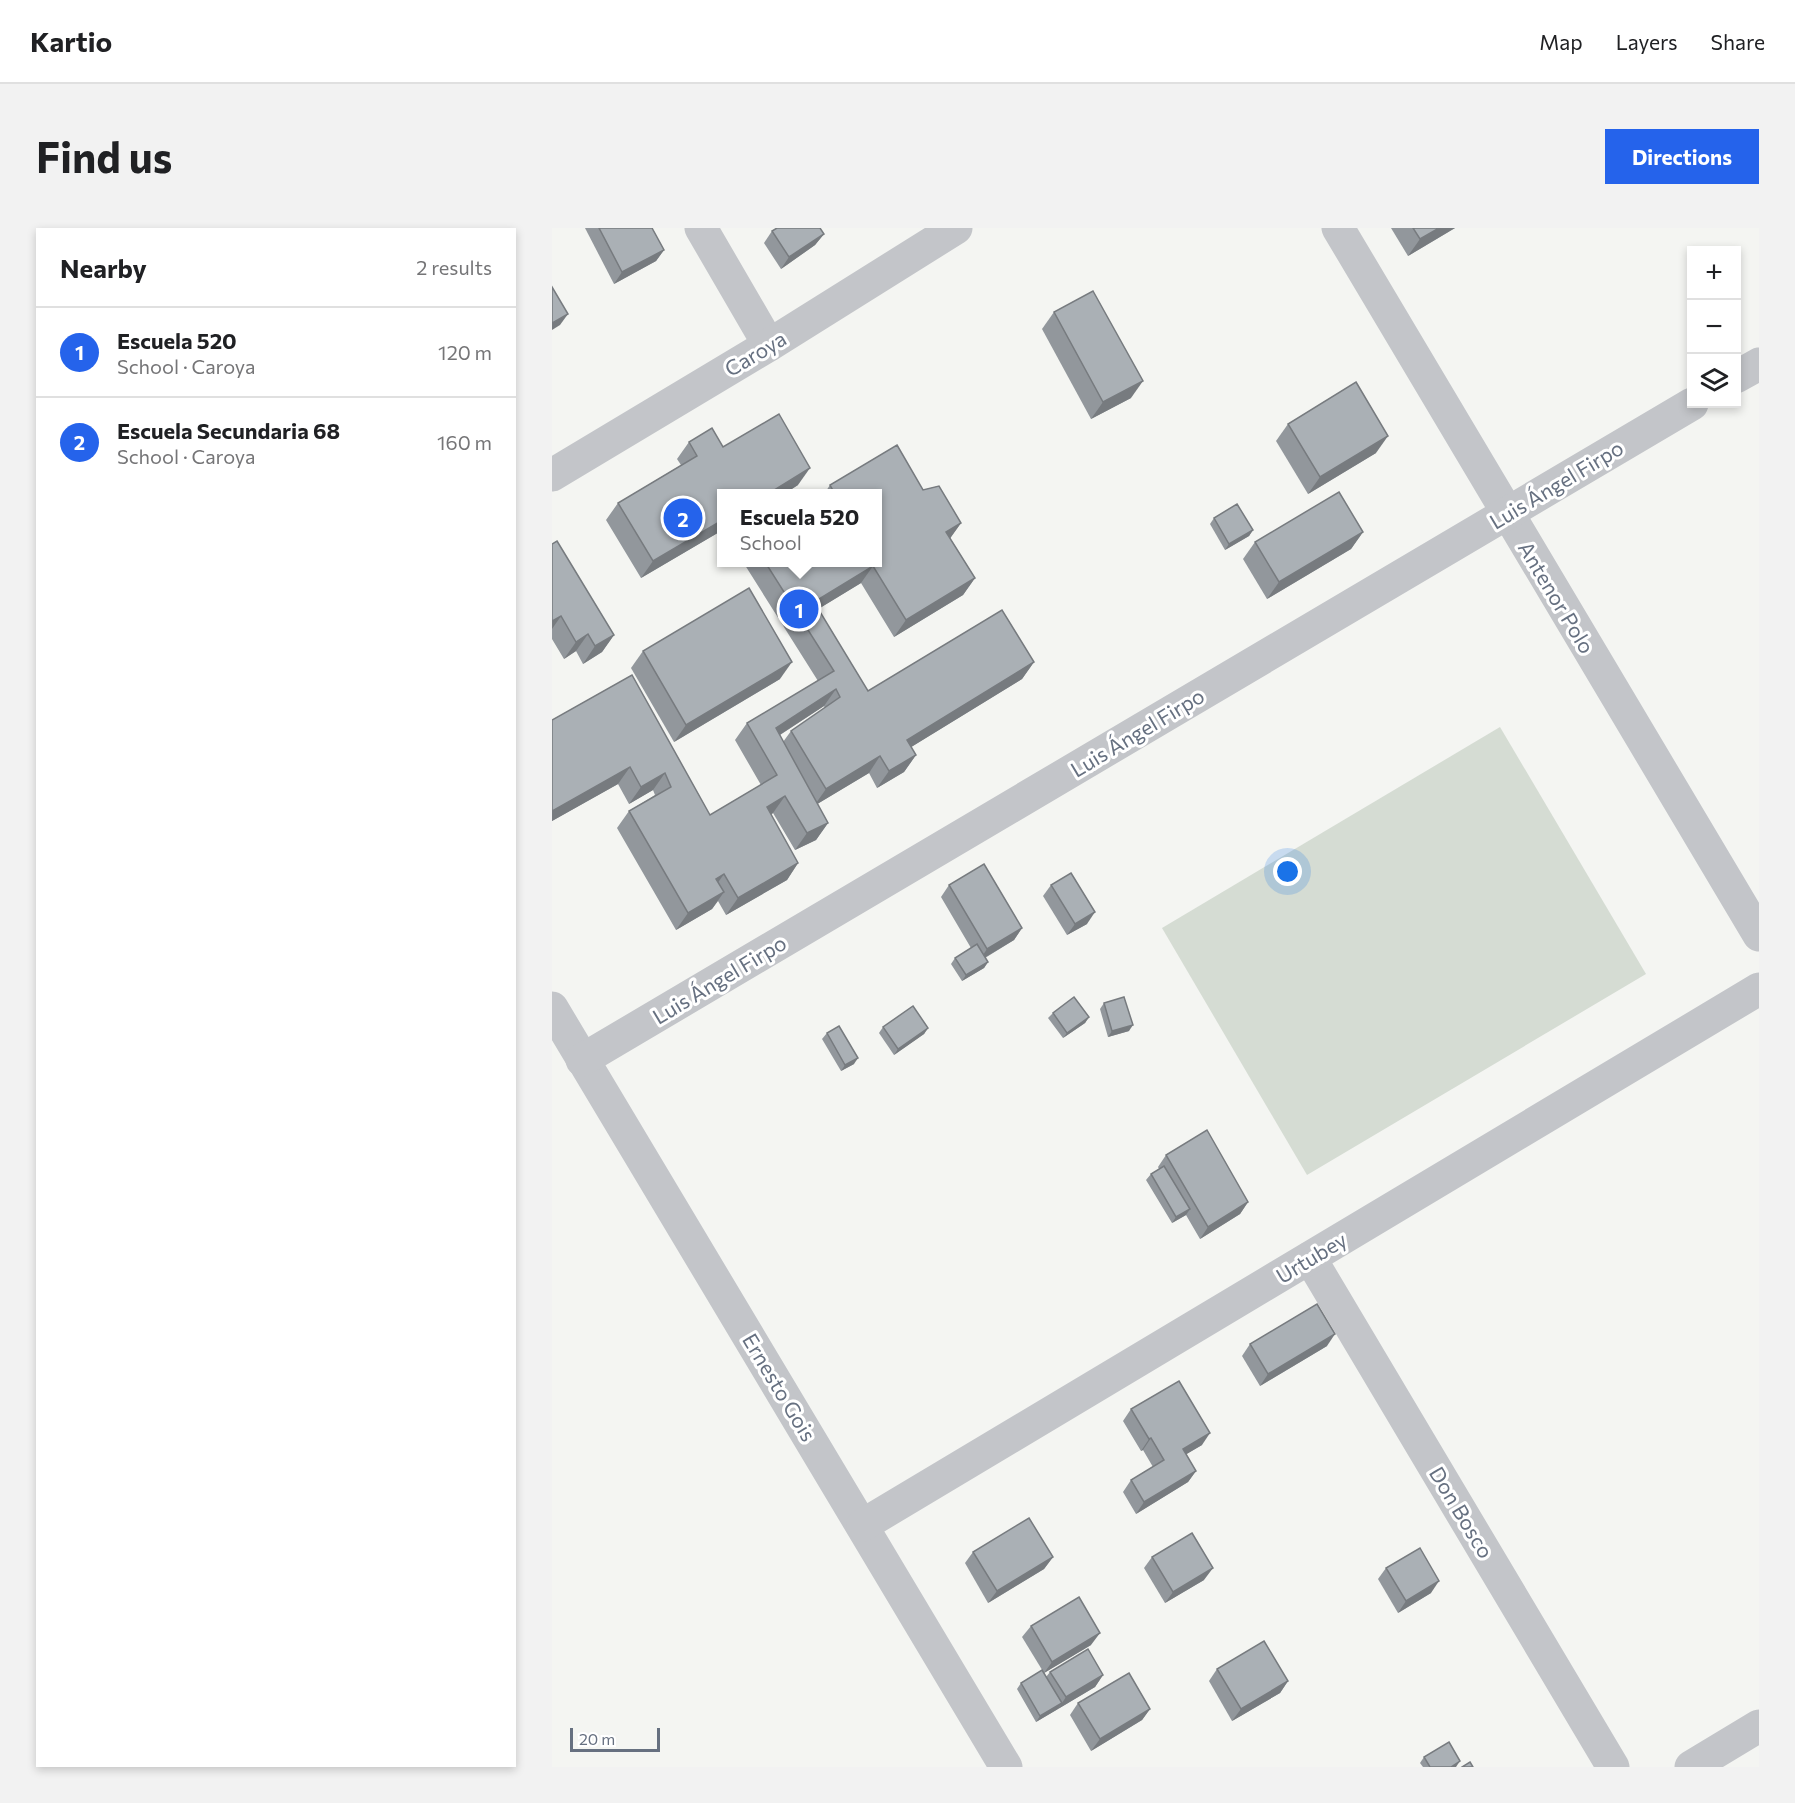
<!DOCTYPE html>
<meta charset="utf-8">
<style>
body{margin:0;font-family:Commissioner,sans-serif;background:#f2f2f2;color:#202124}
.controls{position:absolute;right:18px;top:18px;display:grid;overflow:hidden;border-radius:0px;box-shadow:0 3px 9px #0003}
.controls button{width:54px;height:54px;display:grid;place-items:center;padding:0;border:0;border-bottom:2px solid #e0e0e0;background:#fff;color:#202124;font:30px sans-serif}
.scale{position:absolute;left:18px;bottom:15px;width:90px;box-sizing:border-box;padding-left:6px;border:3px solid #667080;border-top:0;font-size:16px;line-height:21px;white-space:nowrap;color:#667080;-webkit-text-stroke:4px #fff;paint-order:stroke}
.you{position:absolute;left:736px;top:644px;width:21px;height:21px;margin:-15px;border:4px solid #fff;border-radius:50%;background:#1a73e8;box-shadow:0 0 0 9px #1a73e833}
.badge{display:grid;place-items:center;width:39px;height:39px;border-radius:50%;background:#2563eb;color:#fff;font-size:20px;font-weight:700}
.pin{position:absolute;translate:-50% -50%;border:3px solid #fff;box-shadow:0 2px 6px #0006}
.popup{position:absolute;left:165px;top:261px;width:165px;height:78px;box-sizing:border-box;display:grid;place-content:center;border-radius:0px;background:#fff;filter:drop-shadow(0 2px 4px #0005);font-size:20px;white-space:nowrap;color:#757577}
.popup b{font-size:22px;color:#202124}
.popup::after{content:'';position:absolute;left:50%;top:100%;margin-left:-12px;border:12px solid transparent;border-top-color:#fff}
.list{margin:0;padding:0;list-style:none}
h2{display:flex;justify-content:space-between;align-items:center;height:78px;margin:0;padding:0 24px;font-size:26px}
h2 small{font-size:20px;font-weight:400;color:#757577}
.list li{display:grid;grid-template-columns:39px 1fr auto;gap:18px;align-items:center;box-sizing:border-box;height:90px;padding:0 24px;border-top:2px solid #e0e0e0}
.list b{display:block;font-size:22px;white-space:nowrap}
.list p{margin:0;font-size:20px;white-space:nowrap;color:#757577}
.list em{font-size:20px;font-style:normal;color:#757577}
.icon{flex:none;width:33px;height:33px;fill:none;stroke:currentColor;stroke-width:2;stroke-linecap:round;stroke-linejoin:round}
.map{position:relative;flex:none;width:1207px;height:1539px;overflow:hidden;border-radius:0px}
header{display:flex;align-items:center;gap:36px;box-sizing:border-box;height:84px;padding:0 30px;background:#fff;border-bottom:2px solid #e0e0e0}
header strong{font-size:28px}
nav{display:flex;gap:33px;margin-inline-start:auto;font-size:21px}
.intro{display:flex;align-items:center;justify-content:space-between;box-sizing:border-box;height:144px;padding:0 36px}
h1{margin:0;font-size:42px}
.button{padding:15px 27px;border-radius:0px;background:#2563eb;color:#fff;font-size:21px;font-weight:700}
main{display:flex;gap:36px;padding:0 36px}
aside{flex:1;background:#fff;border-radius:0px;box-shadow:0 3px 9px #0003}
.map>svg:first-child{display:block}
.green{fill:#d5dcd3}
.lines{fill:none;stroke-linecap:round;stroke-linejoin:round}
.minor{stroke:#c3c5c9;stroke-width:33}
.wall{fill:#92979c;fill-rule:evenodd}
.shaded-wall{fill:#777b7f}
.building{fill:#aab0b5;stroke:#777b7f;stroke-width:1.5}
.labels{text-anchor:middle;dominant-baseline:central;stroke-width:6;stroke-linejoin:round;paint-order:stroke}
.street-label{font-size:21px;fill:#667080;stroke:#fff}
</style>
<header>
<strong>Kartio</strong>
<nav><a>Map</a><a>Layers</a><a>Share</a></nav>
</header>
<div class="intro"><h1>Find us</h1><a class="button">Directions</a></div>
<main>
<aside>
<h2>Nearby<small>2 results</small></h2>
<ul class="list">
<li><span class="badge">1</span><div><b>Escuela 520</b><p>School · Caroya</p></div><em>120 m</em></li>
<li><span class="badge">2</span><div><b>Escuela Secundaria 68</b><p>School · Caroya</p></div><em>160 m</em></li>
</ul>
</aside>
<div class="map">
<svg width="1207" height="1539" viewBox="0 0 1207 1539">
<rect width="100%" height="100%" fill="#f4f5f2"/>
<!-- green -->
<polygon class="green" points="948,499 1094,746 755,947 610,700"/>
<g class="lines">
<!-- minor -->
<g class="minor">
<polyline points="149,0 217,117"/>
<polyline points="786,0 1207,707"/>
<polyline points="1184,149 1207,136"/>
<polyline points="0,247 217,117 404,0"/>
<polyline points="0,780 454,1539"/>
<polyline points="30,832 1140,176"/>
<polyline points="758,1030 1061,1539"/>
<polyline points="311,1297 1207,761"/>
<polyline points="1139,1539 1207,1498"/>
</g>
</g>
<!-- wall -->
<g class="wall">
<polygon points="33,0 100,0 112,22 104,33 62,56"/>
<polygon points="839,0 903,0 856,28"/>
<polygon points="220,3 272,6 263,17 229,41 212,15"/>
<polygon points="502,84 579,170 539,191 490,101"/>
<polygon points="736,196 824,225 756,266 724,213"/>
<polygon points="137,214 171,219 246,257 232,266 169,266 169,303 89,350 54,292 66,275 129,237 125,231"/>
<path d="M345,217L371,262L387,258L409,295L398,310L423,350L411,367L342,409L309,355L266,381L316,463L450,382L482,434L470,451L359,519L364,527L352,544L325,560L317,545L265,576L276,595L264,612L243,622L221,585L219,587L246,635L235,652L174,687L166,673L160,681L124,702L65,600L77,583L103,567L101,562L77,576L66,556L0,593V492L80,447L158,587L209,557L183,512L195,495L266,453L191,334H239L246,346L266,334H325V266H272L278,257ZM272,478L273,480L239,503L231,514L228,507Z"/>
<polygon points="662,290 701,302 697,308 673,322 658,296"/>
<polygon points="811,304 799,321 715,371 691,331 703,314"/>
<polygon points="0,316 62,407 50,424 31,436 24,423 12,431 0,411"/>
<polygon points="91,423 228,451 122,514 79,440"/>
<polygon points="397,657 470,700 462,712 433,730 436,734 432,740 410,753 399,736 403,730 419,720 389,669"/>
<polygon points="499,657 535,696 515,707 491,668"/>
<polygon points="552,775 577,803 556,809 548,781"/>
<polygon points="501,785 537,789 533,795 511,810 496,790"/>
<polygon points="331,799 376,800 372,806 342,827 327,805"/>
<polygon points="275,805 302,836 289,843 270,811"/>
<polygon points="614,927 696,974 688,986 648,1011 634,987 620,995 594,952 599,946 607,941 606,939"/>
<polygon points="698,1116 775,1118 708,1158 690,1128"/>
<polygon points="579,1181 650,1217 634,1226 644,1243 636,1254 584,1286 571,1264 579,1252 601,1239 591,1222 589,1223 571,1193"/>
<polygon points="421,1324 501,1329 492,1341 436,1375 413,1335"/>
<polygon points="600,1329 652,1352 613,1375 592,1340"/>
<polygon points="834,1340 879,1365 846,1385 826,1351"/>
<polygon points="479,1398 539,1417 492,1445 470,1409"/>
<polygon points="665,1441 736,1453 728,1465 680,1493 657,1453"/>
<polygon points="498,1444 551,1447 543,1459 484,1494 465,1461 469,1455 494,1449"/>
<polygon points="526,1475 598,1481 590,1492 539,1523 518,1487"/>
<polygon points="872,1529 904,1539 871,1539 868,1535"/>
</g>
<!-- shaded-wall -->
<g class="shaded-wall">
<polygon points="887,0 903,0 856,28 868,11"/>
<polygon points="272,6 263,17 229,41 237,29"/>
<polygon points="112,22 104,33 62,56 70,44"/>
<polygon points="16,86 8,97 0,102 0,95"/>
<polygon points="591,153 579,170 539,191 551,174"/>
<polygon points="836,208 824,225 756,266 768,249"/>
<polygon points="258,240 246,257 232,266 216,266"/>
<polygon points="169,293 169,303 89,350 101,333"/>
<polygon points="409,295 397,312 394,304"/>
<polygon points="701,302 697,308 673,322 677,316"/>
<polygon points="811,304 799,321 715,371 727,354"/>
<polygon points="321,338 309,355 250,391 262,374"/>
<polygon points="423,350 411,367 342,409 354,392"/>
<polygon points="9,388 0,401 0,393"/>
<polygon points="36,406 24,423 12,431 24,414"/>
<polygon points="62,407 50,424 31,436 43,418"/>
<polygon points="240,434 228,451 122,514 134,497"/>
<polygon points="482,434 470,451 343,529 355,512"/>
<polygon points="284,461 272,478 212,517 224,500"/>
<polygon points="364,527 352,544 325,560 337,543"/>
<polygon points="328,528 317,545 262,578 274,561"/>
<polygon points="78,539 66,556 0,593 0,583"/>
<polygon points="113,545 101,562 77,576 89,559"/>
<polygon points="233,568 221,585 203,596 215,579"/>
<polygon points="276,595 264,612 243,622 255,605"/>
<polygon points="246,635 235,652 174,687 186,670"/>
<polygon points="172,646 160,663 164,651"/>
<polygon points="172,664 160,681 124,702 136,685"/>
<polygon points="543,684 535,696 515,707 523,696"/>
<polygon points="470,700 462,712 427,733 435,721"/>
<polygon points="436,734 432,740 410,753 414,747"/>
<polygon points="537,789 533,795 511,810 515,805"/>
<polygon points="581,797 577,803 556,809 560,803"/>
<polygon points="376,800 372,806 342,827 346,821"/>
<polygon points="306,830 302,836 289,843 293,837"/>
<polygon points="696,974 688,986 648,1011 656,999"/>
<polygon points="638,981 634,987 620,995 624,989"/>
<polygon points="783,1106 775,1118 708,1158 716,1146"/>
<polygon points="658,1205 650,1217 623,1233 631,1221"/>
<polygon points="599,1210 591,1222 589,1223 597,1211"/>
<polygon points="644,1243 636,1254 584,1286 592,1274"/>
<polygon points="501,1329 492,1341 436,1375 445,1363"/>
<polygon points="661,1340 652,1352 613,1375 621,1364"/>
<polygon points="887,1353 879,1365 846,1385 854,1373"/>
<polygon points="548,1405 539,1417 492,1445 500,1434"/>
<polygon points="551,1447 543,1459 506,1481 514,1469"/>
<polygon points="736,1453 728,1465 680,1493 689,1481"/>
<polygon points="510,1475 506,1481 484,1494 488,1488"/>
<polygon points="598,1481 590,1492 539,1523 548,1511"/>
<polygon points="908,1533 904,1539 899,1539"/>
</g>
<!-- building -->
<g class="building">
<polygon points="47,0 100,0 112,22 70,44"/>
<polygon points="225,0 268,0 272,6 237,29 220,3"/>
<polygon points="861,0 887,0 868,11"/>
<polygon points="0,59 16,86 0,95"/>
<polygon points="541,63 591,153 551,174 502,84"/>
<polygon points="804,154 836,208 768,249 736,196"/>
<polygon points="227,186 258,240 216,266 169,266 169,293 101,333 66,275 145,228 137,214 160,200 171,219"/>
<polygon points="345,217 371,262 387,258 409,295 394,304 423,350 354,392 321,338 262,374 316,463 450,382 482,434 355,512 364,527 337,543 328,528 274,561 239,503 288,469 284,461 224,500 276,595 255,605 233,568 215,579 246,635 186,670 172,646 164,651 172,664 136,685 77,583 119,559 113,545 89,559 78,539 0,583 0,492 80,447 158,587 225,547 195,495 282,443 213,334 239,334 246,346 266,334 325,334 325,266 283,266 278,257"/>
<polygon points="787,264 811,304 727,354 703,314"/>
<polygon points="685,276 701,302 677,316 662,290"/>
<polygon points="5,313 62,407 43,418 36,406 24,414 9,388 0,393 0,316"/>
<polygon points="197,360 240,434 134,497 91,423"/>
<polygon points="432,636 470,700 435,721 397,657"/>
<polygon points="519,645 543,684 523,696 499,657"/>
<polygon points="425,716 436,734 414,747 403,730"/>
<polygon points="522,769 537,789 515,805 501,785"/>
<polygon points="572,769 581,797 560,803 552,775"/>
<polygon points="361,778 376,800 346,821 331,799"/>
<polygon points="287,798 306,830 293,837 275,805"/>
<polygon points="655,902 696,974 656,999 614,927"/>
<polygon points="612,938 638,981 624,989 599,946"/>
<polygon points="765,1076 783,1106 716,1146 698,1116"/>
<polygon points="627,1153 658,1205 631,1221 644,1243 592,1274 579,1252 612,1232 599,1210 597,1211 579,1181"/>
<polygon points="477,1290 501,1329 445,1363 421,1324"/>
<polygon points="640,1305 661,1340 621,1364 600,1329"/>
<polygon points="868,1320 887,1353 854,1373 834,1340"/>
<polygon points="527,1369 548,1405 500,1434 479,1398"/>
<polygon points="712,1413 736,1453 689,1481 665,1441"/>
<polygon points="536,1421 551,1447 514,1469 498,1444"/>
<polygon points="490,1442 510,1475 488,1488 469,1455"/>
<polygon points="577,1445 598,1481 548,1511 526,1475"/>
<polygon points="897,1514 908,1533 899,1539 878,1539 872,1529"/>
<polygon points="918,1534 921,1539 910,1539"/>
</g>
<g class="labels">
<!-- street labels -->
<g class="street-label">
<text transform="translate(203 125) rotate(-31)">Caroya</text>
<text transform="translate(1004 256) rotate(-31)">Luis Ángel Firpo</text>
<text transform="translate(1005 369) rotate(59)">Antenor Polo</text>
<text transform="translate(585 504) rotate(-31)">Luis Ángel Firpo</text>
<text transform="translate(167 751) rotate(-31)">Luis Ángel Firpo</text>
<text transform="translate(759 1029) rotate(-31)">Urtubey</text>
<text transform="translate(228 1159) rotate(59)">Ernesto Gois</text>
<text transform="translate(910 1284) rotate(59)">Don Bosco</text>
</g>
</g>
</svg>
<div class="controls">
<button>+</button>
<button>−</button>
<button><svg class="icon" aria-label="layers" viewBox="0 0 24 24"><path d="M12 4l9 5-9 5-9-5zM3 14l9 5 9-5"/></svg></button>
</div>
<div class="scale">20 m</div>
<div class="you"></div>
<div class="pin badge" style="left:247px;top:381px">1</div>
<div class="popup"><b>Escuela 520</b>School</div>
<div class="pin badge" style="left:131px;top:290px">2</div>
</div>
</main>
